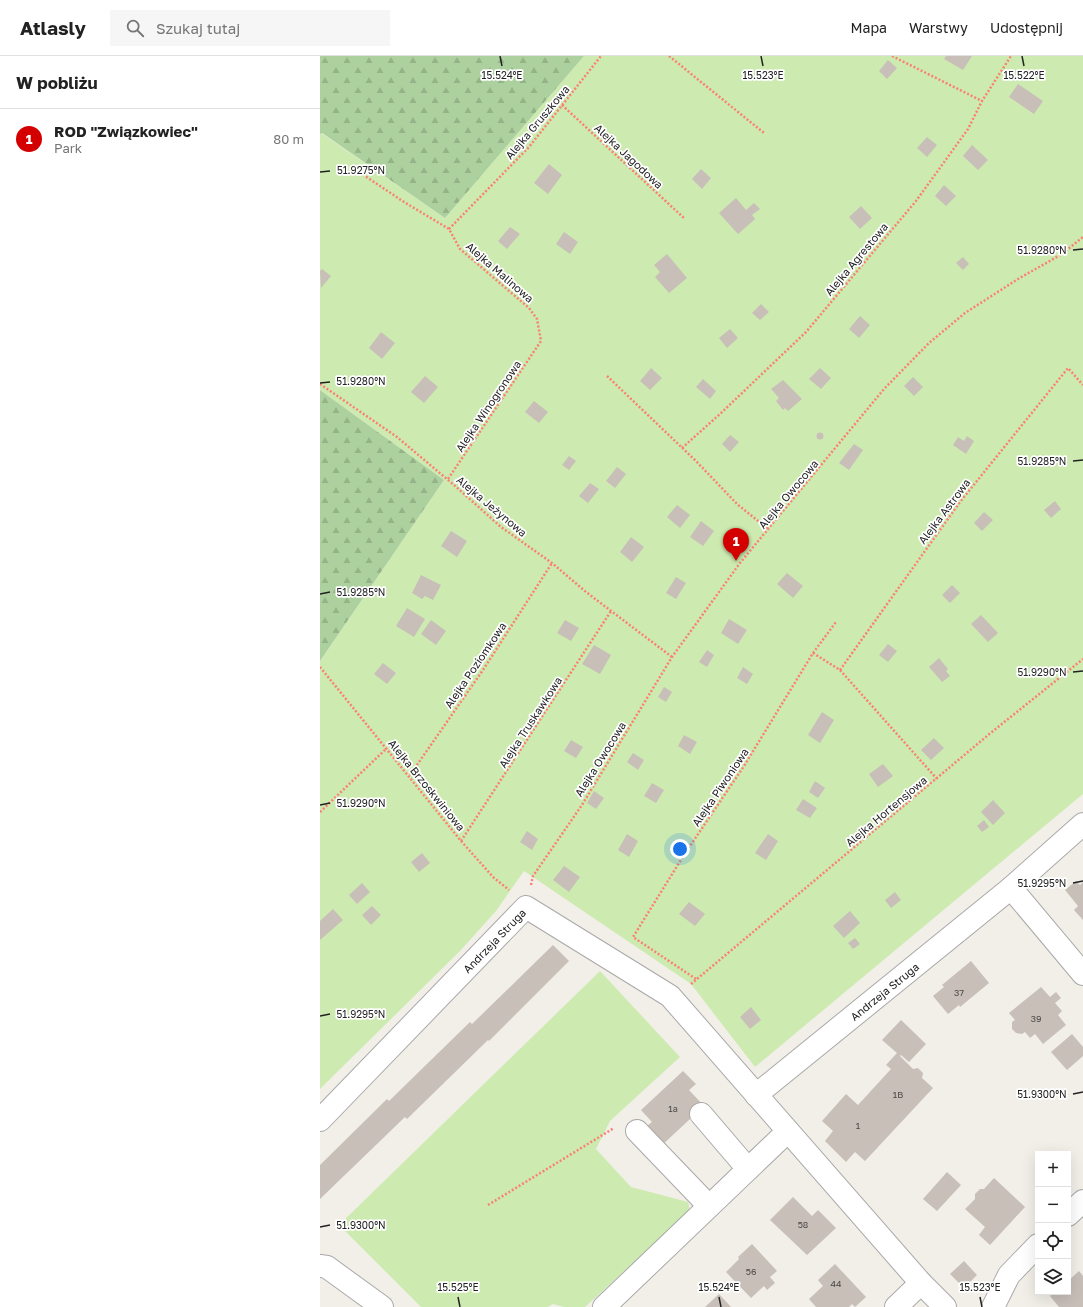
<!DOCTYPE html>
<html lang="pl">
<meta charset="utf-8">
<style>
body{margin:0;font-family:"Golos Text",sans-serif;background:#f6f6f6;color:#222}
.controls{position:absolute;right:12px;bottom:12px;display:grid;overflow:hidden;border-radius:0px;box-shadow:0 4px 16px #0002}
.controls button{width:36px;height:36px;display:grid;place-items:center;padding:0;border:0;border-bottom:1px solid #e0e0e0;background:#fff;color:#222;font:20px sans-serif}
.you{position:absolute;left:360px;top:793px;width:14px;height:14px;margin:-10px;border:3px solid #fff;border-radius:50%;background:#1a73e8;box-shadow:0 0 0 6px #1a73e833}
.badge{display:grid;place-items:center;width:26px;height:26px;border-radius:50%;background:#d40000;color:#fff;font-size:13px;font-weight:700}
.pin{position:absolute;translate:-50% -33px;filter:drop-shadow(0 1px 2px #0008)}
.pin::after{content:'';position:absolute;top:21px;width:14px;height:12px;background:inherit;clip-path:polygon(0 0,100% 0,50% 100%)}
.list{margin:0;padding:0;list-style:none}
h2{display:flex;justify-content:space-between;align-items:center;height:52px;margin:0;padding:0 16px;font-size:17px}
h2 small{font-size:13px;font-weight:400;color:#767676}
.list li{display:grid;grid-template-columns:26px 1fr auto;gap:12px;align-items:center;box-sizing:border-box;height:60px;padding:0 16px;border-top:1px solid #e0e0e0}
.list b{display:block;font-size:15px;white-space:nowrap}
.list p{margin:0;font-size:13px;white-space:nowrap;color:#767676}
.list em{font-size:13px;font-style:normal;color:#767676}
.icon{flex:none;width:22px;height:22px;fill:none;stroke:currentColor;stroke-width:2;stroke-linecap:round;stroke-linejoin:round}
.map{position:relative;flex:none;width:763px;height:1251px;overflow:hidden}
header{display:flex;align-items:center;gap:24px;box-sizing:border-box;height:56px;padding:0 20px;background:#fff;border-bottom:1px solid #e0e0e0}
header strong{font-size:19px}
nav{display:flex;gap:22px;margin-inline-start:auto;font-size:14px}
.search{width:280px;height:36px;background:#f6f6f6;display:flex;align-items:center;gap:10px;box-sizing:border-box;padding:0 14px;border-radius:0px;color:#767676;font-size:15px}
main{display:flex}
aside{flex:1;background:#fff}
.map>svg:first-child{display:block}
.grass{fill:#cdebb0}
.forest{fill:url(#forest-firs)}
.building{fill:#c7bfb8}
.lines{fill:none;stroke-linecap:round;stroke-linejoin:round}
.minor-casing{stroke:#a9a9a9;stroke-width:24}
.path{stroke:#fa8072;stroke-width:2.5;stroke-dasharray:2 2;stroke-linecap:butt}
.minor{stroke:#fff;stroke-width:22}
.ticks{fill:none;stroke:#222;stroke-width:1.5}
.labels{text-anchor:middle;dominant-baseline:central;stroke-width:3.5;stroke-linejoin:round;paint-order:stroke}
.number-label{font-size:9px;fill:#4b4948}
.street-label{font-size:11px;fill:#222;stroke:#fff}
.ticks-label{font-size:10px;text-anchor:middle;fill:#222;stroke:#fff;stroke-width:3.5;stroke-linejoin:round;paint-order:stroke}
</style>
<header>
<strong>Atlasly</strong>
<div class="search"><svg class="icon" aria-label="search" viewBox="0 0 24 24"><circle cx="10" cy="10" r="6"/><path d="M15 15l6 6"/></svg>Szukaj tutaj</div>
<nav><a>Mapa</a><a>Warstwy</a><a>Udostępnij</a></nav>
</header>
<main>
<aside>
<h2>W pobliżu<small></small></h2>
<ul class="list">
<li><span class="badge">1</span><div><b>ROD &quot;Związkowiec&quot;</b><p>Park</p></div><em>80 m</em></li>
</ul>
</aside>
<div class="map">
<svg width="763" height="1251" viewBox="0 0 763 1251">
<defs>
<pattern id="forest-firs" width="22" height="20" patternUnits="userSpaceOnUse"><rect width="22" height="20" fill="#add19e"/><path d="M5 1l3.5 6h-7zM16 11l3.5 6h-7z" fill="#95b388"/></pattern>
</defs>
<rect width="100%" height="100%" fill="#f2efe9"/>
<!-- grass -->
<g class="grass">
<polygon points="264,0 763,0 763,738 435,1011 371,928 204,815 176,855 140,895 0,1033 0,605 124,424 0,334 0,78 1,77 125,162"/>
<polygon points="280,915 360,1001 290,1065 276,1093 311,1131 368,1146 370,1155 265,1251 244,1251 233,1248 228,1251 101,1251 19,1169"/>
</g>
<!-- forest -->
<g class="forest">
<polygon points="0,0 264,0 125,162 2,77 0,78"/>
<polygon points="0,334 124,424 0,605"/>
</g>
<!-- building -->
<g class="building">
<polygon points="626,0 652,0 643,14 624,3"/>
<polygon points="568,4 577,12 567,23 559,15"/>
<polygon points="698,28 723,45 714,58 689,41"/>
<polygon points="607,81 617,89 607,101 597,92"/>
<polygon points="652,89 668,104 658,114 643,100"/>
<polygon points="229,108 242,119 228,138 214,127"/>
<polygon points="381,113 391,122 382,133 372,123"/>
<polygon points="624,129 636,140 626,150 615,140"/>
<polygon points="416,142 426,154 434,147 440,153 432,159 435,163 418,178 399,157"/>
<polygon points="541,150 552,162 540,173 529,161"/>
<polygon points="190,171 200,178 187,193 178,185"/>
<polygon points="244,176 258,186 250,198 236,188"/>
<polygon points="347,198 367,222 349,237 335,221 340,216 334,209"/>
<polygon points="643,201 649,208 643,214 636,207"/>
<polygon points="2,213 11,220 1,232 0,215"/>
<polygon points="441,248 449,256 440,264 432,257"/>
<polygon points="540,260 550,269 539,282 529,273"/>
<polygon points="410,273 418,282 407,292 399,282"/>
<polygon points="61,276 75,287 62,303 49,292"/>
<polygon points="331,312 342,322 330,334 320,325"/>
<polygon points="500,312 511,322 501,333 489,323"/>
<polygon points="105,320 118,331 104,347 91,336"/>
<polygon points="593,321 603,331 594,340 584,330"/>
<polygon points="383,323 396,335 390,343 376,331"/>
<polygon points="463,324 482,343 468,355 465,352 463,354 456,345 459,342 451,333"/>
<polygon points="214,345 228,356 219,367 205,356"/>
<circle cx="500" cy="380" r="3.5"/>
<polygon points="410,379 419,386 410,396 402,388"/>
<polygon points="647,380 654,385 646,398 633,389 638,381 644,385"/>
<polygon points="534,388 543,394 529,414 519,407"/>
<polygon points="249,400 256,405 249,414 242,409"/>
<polygon points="297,411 306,418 295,432 286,425"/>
<polygon points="270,427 279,433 268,447 259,440"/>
<polygon points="735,445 741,453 731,462 724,454"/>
<polygon points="357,449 370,459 360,472 347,461"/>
<polygon points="664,456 673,464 662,475 654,467"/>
<polygon points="381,465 394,475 383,490 370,481"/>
<polygon points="131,475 147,485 137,501 121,490"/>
<polygon points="311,481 324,491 312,506 300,496"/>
<polygon points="467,517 483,530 473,542 457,528"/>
<polygon points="101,519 121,529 113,544 105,540 102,543 92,537"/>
<polygon points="356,521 366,527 356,543 346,537"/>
<polygon points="632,529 640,537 630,547 622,539"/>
<polygon points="87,552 105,563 94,581 76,570"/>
<polygon points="661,559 678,577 668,586 651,568"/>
<polygon points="409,563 427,574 418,588 401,577"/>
<polygon points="111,564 126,575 116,589 101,578"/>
<polygon points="245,564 259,572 251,585 237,577"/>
<polygon points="568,588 577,595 568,606 559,599"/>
<polygon points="274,589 291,599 280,618 262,608"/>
<polygon points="387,594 394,599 387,611 379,606"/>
<polygon points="619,602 628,613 626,615 630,620 622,626 609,611"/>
<polygon points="63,607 76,617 67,628 54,618"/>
<polygon points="423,611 433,618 427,628 417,622"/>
<polygon points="344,631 352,636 346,646 338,641"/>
<polygon points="502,656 514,664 500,687 488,679"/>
<polygon points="364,679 377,686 370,698 358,690"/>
<polygon points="614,682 624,692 611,704 601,694"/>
<polygon points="251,684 263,691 256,702 244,695"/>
<polygon points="313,697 324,704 318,714 307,706"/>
<polygon points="563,708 573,720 558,731 549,718"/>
<polygon points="495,725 505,732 498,742 489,736"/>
<polygon points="332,727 344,734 336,747 324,740"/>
<polygon points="274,735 284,742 276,753 267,747"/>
<polygon points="483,743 497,752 490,762 476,754"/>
<polygon points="673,744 685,757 673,769 661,756"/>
<polygon points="664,764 669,771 662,776 657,770"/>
<polygon points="207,775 218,783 212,794 200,786"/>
<polygon points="307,778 318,785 309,801 298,794"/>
<polygon points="448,778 458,785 446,804 435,797"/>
<polygon points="102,797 110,807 99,816 91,806"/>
<polygon points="244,810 260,821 249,836 233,824"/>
<polygon points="756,825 760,829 763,826 763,864 754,854 758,850 745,834"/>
<polygon points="42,827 50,836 37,848 29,839"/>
<polygon points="575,836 581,844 571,852 565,844"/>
<polygon points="369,846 385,858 375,870 359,858"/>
<polygon points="52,850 61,859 51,869 42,859"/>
<polygon points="13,853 23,864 0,884 0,865"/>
<polygon points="530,855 540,867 524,882 513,870"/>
<polygon points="535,882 540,888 533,893 528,887"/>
<polygon points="233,889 249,905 169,985 168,984 87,1063 85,1061 0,1143 0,1109 67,1043 69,1045 150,966 152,968"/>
<polygon points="651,905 669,927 640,951 639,949 628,958 613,940 624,931 622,929"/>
<polygon points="721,931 730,941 736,936 741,942 735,947 742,955 738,959 746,969 723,988 715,978 710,982 705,976 702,978 696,977 692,973 692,966 695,964 689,957"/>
<polygon points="431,951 441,964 430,973 420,961"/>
<polygon points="581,964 606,988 589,1006 581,999 580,1000 593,1013 598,1012 603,1017 602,1022 613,1032 545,1105 535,1096 526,1106 505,1085 513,1075 502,1065 526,1038 538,1049 571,1013 566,1009 577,997 562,984"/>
<polygon points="752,978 763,991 763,1000 747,1014 731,996"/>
<polygon points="363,1015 376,1028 369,1034 384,1050 340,1091 323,1073 332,1066 321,1054"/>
<polygon points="627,1116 641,1129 617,1155 603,1143"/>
<polygon points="674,1122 705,1151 670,1189 659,1179 665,1171 645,1153 655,1143 655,1138 660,1133 664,1133"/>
<polygon points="473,1141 492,1160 498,1154 516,1172 487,1199 450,1164"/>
<polygon points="432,1188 457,1215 450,1221 455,1227 447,1234 444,1230 431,1242 406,1216 419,1203 418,1201"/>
<polygon points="644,1205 657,1219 644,1232 630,1218"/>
<polygon points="515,1208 546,1241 535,1251 532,1248 529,1251 496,1251 489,1243 503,1230 498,1224"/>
<polygon points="759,1215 763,1220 763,1251 739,1251 730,1240 734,1236 748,1236 748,1225"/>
<polygon points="399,1238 411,1251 385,1251"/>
</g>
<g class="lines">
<!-- minor casing -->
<g class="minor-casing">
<g id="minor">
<polyline points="763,768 691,832 763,918"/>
<path id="s1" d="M436,1039L691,832"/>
<polyline points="381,1058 428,1113"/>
<path id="s2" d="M0,1064L206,851L350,940L601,1227L625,1251"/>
<polyline points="317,1075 389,1150"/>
<polyline points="748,1159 763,1145"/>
<polyline points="0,1210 7,1211 62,1251"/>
<polyline points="284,1251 468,1075"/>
<polyline points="576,1251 601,1227"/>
<polyline points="673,1251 689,1219 718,1189"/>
</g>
</g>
<!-- path -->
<g class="path">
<polyline points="349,0 444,77"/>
<polyline points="572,0 662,45"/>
<polyline points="242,49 365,163"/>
<polyline points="36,114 84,146 129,173 140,193 209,252 217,263 221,285 128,423"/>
<polyline points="129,173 209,91 281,0"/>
<polyline points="287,320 376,405 417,448 448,473"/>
<polyline points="0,328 77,381 134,429 181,471 232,507 266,536 352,601"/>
<polyline points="362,392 400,358 486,276 596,145 648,73 662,45 691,0"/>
<polyline points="493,597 520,614 617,723"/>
<polyline points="0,611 141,785 173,821 189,834"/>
<polyline points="520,614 640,446 748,312 763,329"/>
<polyline points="90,719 163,614 232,507"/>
<polyline points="0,756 67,692"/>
<polyline points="141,785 291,555"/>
<polyline points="211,829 213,820 262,749 352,601 420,507 564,333 609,287 645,257 698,223 742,198 763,181"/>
<polyline points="376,923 313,881 364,799 424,710 493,597 516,566"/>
<polyline points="371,928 667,680 763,603"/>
<polyline points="168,1149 294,1072"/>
</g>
<!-- minor -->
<use href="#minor" class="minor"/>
</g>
<!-- ticks -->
<path class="ticks" d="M180,0L182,10M441,0L443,10M702,0L704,10M0,116L10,115M753,194L763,193M0,327L10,326M753,405L763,404M0,538L10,536M753,616L763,615M0,749L10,747M753,827L763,825M0,960L10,958M753,1038L763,1036M0,1171L10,1169M138,1241L140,1251M399,1241L401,1251M660,1241L662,1251"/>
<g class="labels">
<!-- number labels -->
<g class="number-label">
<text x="639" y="936">37</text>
<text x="716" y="962">39</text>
<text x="578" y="1038">1B</text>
<text x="353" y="1052">1a</text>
<text x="538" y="1069">1</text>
<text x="483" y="1168">58</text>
<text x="431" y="1215">56</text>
<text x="516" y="1227">44</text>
</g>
<!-- street labels -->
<g class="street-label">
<text transform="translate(217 66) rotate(-50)">Alejka Gruszkowa</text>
<text transform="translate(309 100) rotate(43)">Alejka Jagodowa</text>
<text transform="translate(536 203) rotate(-50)">Alejka Agrestowa</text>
<text transform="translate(180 216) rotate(41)">Alejka Malinowa</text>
<text transform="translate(168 350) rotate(-56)">Alejka Winogronowa</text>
<text transform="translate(468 438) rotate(-50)">Alejka Owocowa</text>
<text transform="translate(172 450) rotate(40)">Alejka Jeżynowa</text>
<text transform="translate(624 455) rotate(-53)">Alejka Astrowa</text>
<text transform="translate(155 609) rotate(-56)">Alejka Poziomkowa</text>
<text transform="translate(210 666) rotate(-57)">Alejka Truskawkowa</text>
<text transform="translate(280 703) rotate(-58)">Alejka Owocowa</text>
<text transform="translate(107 729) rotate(51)">Alejka Brzoskwiniowa</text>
<text transform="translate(400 731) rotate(-56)">Alejka Piwoniowa</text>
<text transform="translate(566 755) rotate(-40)">Alejka Hortensjowa</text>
<text stroke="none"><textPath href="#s2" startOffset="250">Andrzeja Struga</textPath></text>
<text stroke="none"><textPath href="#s1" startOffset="165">Andrzeja Struga</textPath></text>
</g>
</g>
<g class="ticks-label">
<text x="182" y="23">15.524°E</text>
<text x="443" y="23">15.523°E</text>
<text x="704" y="23">15.522°E</text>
<text x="41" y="118">51.9275°N</text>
<text x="722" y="198">51.9280°N</text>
<text x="41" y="329">51.9280°N</text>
<text x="722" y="409">51.9285°N</text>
<text x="41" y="540">51.9285°N</text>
<text x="722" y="620">51.9290°N</text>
<text x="41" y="751">51.9290°N</text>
<text x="722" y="831">51.9295°N</text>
<text x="41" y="962">51.9295°N</text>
<text x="722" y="1042">51.9300°N</text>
<text x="41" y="1173">51.9300°N</text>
<text x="138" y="1235">15.525°E</text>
<text x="399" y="1235">15.524°E</text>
<text x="660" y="1235">15.523°E</text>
</g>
</svg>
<div class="controls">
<button>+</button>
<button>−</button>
<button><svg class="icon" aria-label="locate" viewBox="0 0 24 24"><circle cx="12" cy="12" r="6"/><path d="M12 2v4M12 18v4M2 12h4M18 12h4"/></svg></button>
<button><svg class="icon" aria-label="layers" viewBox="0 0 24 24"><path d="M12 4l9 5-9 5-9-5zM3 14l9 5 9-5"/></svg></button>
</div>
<div class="you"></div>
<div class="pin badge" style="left:416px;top:505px">1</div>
</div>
</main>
